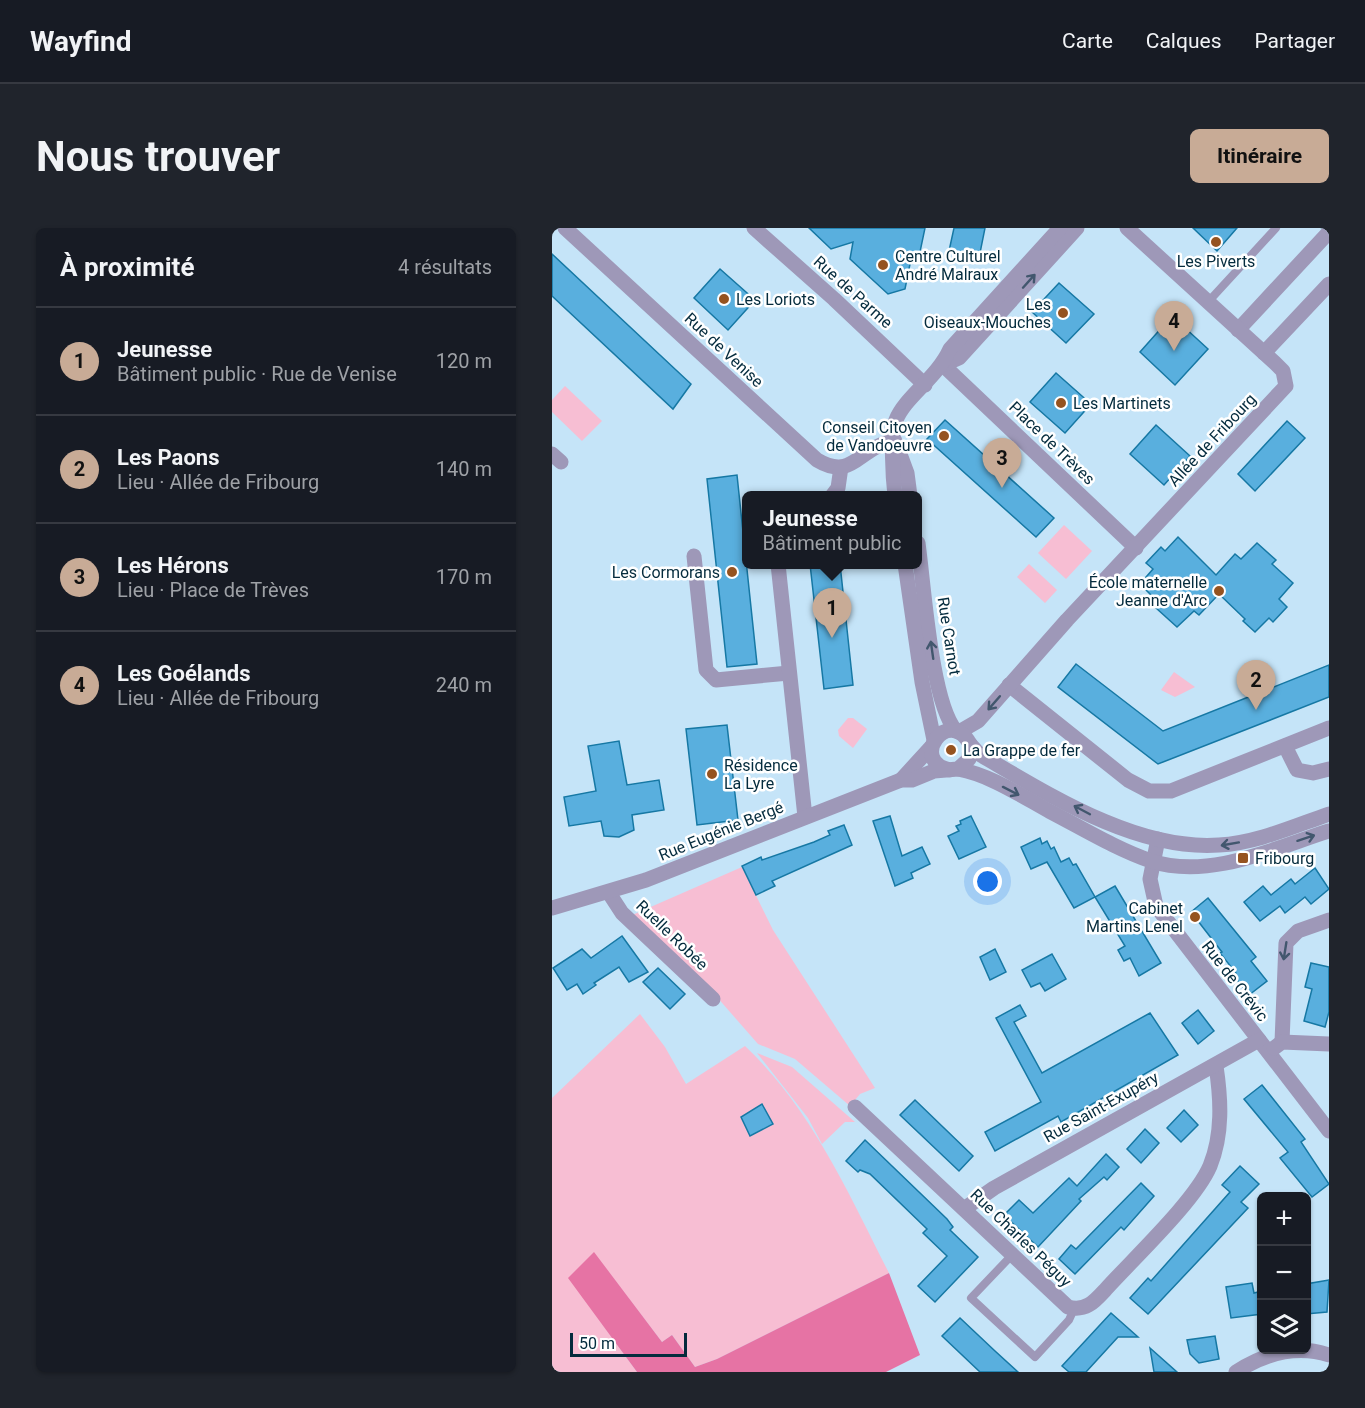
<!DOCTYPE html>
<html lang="fr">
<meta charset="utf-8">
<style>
body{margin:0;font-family:Roboto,sans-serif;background:#20242c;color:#f1f3f6}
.controls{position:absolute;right:18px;bottom:18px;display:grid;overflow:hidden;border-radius:9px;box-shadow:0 2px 4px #0004}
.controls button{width:54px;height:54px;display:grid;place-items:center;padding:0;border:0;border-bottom:2px solid #363941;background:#171b24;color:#f1f3f6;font:30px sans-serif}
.scale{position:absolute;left:18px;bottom:15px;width:117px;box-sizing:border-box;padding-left:6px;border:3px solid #042b3d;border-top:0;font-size:16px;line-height:21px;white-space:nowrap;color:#042b3d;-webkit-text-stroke:4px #fff;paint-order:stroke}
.you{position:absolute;left:436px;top:654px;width:21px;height:21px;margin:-15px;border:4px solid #fff;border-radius:50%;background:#1a73e8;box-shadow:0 0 0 9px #1a73e833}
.badge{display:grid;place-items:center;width:39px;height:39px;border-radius:50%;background:#c8ab96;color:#111;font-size:20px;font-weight:700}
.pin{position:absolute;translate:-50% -50px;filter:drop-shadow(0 2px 3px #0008)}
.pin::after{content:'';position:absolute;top:32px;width:21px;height:18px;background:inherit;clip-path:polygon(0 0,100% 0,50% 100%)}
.popup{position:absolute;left:190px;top:263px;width:180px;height:78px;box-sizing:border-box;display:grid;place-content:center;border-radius:9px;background:#171b24;filter:drop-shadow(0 2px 4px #0005);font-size:20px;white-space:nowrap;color:#9ea1a6}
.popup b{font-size:22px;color:#f1f3f6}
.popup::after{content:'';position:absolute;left:50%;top:100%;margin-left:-12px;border:12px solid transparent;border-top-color:#171b24}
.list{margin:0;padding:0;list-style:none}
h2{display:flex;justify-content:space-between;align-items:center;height:78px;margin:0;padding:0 24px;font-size:26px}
h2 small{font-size:20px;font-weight:400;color:#9ea1a6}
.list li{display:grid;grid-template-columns:39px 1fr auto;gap:18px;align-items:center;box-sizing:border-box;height:108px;padding:0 24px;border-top:2px solid #363941}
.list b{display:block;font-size:22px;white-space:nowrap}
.list p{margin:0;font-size:20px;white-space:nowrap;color:#9ea1a6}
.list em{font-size:20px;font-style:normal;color:#9ea1a6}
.icon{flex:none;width:33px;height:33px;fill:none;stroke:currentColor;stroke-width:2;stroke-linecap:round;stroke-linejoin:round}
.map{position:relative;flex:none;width:777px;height:1144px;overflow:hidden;border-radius:9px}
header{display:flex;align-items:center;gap:36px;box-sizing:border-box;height:84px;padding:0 30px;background:#171b24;border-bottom:2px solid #363941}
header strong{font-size:28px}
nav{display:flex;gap:33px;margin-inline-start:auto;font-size:21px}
.intro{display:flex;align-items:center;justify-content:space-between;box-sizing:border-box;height:144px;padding:0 36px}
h1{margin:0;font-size:42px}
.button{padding:15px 27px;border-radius:9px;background:#c8ab96;color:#111;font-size:21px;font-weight:700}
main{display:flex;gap:36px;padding:0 36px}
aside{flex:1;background:#171b24;border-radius:9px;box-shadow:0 2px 4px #0004}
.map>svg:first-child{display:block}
.green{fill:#f7bed3}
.forest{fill:#e673a4}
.building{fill:#59afde;stroke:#1678a4;stroke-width:1.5}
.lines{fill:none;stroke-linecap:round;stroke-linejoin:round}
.service{stroke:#9e98b8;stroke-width:8}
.minor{stroke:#9e98b8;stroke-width:15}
.tertiary{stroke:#9e98b8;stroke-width:15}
.oneway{stroke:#42576e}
.poi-dot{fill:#955320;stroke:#fff;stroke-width:2}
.labels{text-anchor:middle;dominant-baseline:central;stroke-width:5;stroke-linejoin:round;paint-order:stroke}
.poi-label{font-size:16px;fill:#042b3d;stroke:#fff;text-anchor:start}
.street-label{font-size:16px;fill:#042b3d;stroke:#fff}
</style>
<header>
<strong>Wayfind</strong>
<nav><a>Carte</a><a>Calques</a><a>Partager</a></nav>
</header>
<div class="intro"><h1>Nous trouver</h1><a class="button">Itinéraire</a></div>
<main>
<aside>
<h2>À proximité<small>4 résultats</small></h2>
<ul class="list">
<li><span class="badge">1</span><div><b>Jeunesse</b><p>Bâtiment public · Rue de Venise</p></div><em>120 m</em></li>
<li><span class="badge">2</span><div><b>Les Paons</b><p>Lieu · Allée de Fribourg</p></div><em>140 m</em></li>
<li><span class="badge">3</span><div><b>Les Hérons</b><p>Lieu · Place de Trèves</p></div><em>170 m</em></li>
<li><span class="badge">4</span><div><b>Les Goélands</b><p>Lieu · Allée de Fribourg</p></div><em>240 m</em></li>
</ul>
</aside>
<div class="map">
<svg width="777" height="1144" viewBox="0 0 777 1144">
<rect width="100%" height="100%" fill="#c5e4f8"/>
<!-- green -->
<g class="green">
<polygon points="13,158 50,193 30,213 0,184 0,172"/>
<polygon points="512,297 540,323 514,351 486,325"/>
<polygon points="477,336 505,362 493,375 465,349"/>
<polygon points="622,444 643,459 623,469 609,462"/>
<polygon points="296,490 301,490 315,501 301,520 287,508 286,502"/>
<polygon points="190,639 221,702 323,860 308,866 298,878 243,831 206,816 164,768 78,688"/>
<path d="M88,786L113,819L134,856L193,818C259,880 297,966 337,1045L165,1131L143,1139L120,1107L110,1114L42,1025L17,1050L85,1144H0V870Z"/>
<polygon points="205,825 240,839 303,894 293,894 270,916 256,890"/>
</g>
<!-- forest -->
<polygon class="forest" points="42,1024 110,1114 120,1107 143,1139 165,1131 337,1045 368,1127 334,1144 85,1144 16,1050"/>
<!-- building -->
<g class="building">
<polygon points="257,0 373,0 368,24 360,26 353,61 336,66 298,31 301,14 279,21"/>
<polygon points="402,0 433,0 427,30 397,23"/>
<polygon points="641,0 685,0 665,23"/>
<polygon points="0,26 139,156 121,181 0,68"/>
<polygon points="168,41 203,72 176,102 142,70"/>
<polygon points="507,55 542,86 514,115 480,84"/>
<polygon points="620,88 656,121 623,157 588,124"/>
<polygon points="504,145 539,176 513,205 478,174"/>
<polygon points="393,192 502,290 484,309 375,211"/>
<polygon points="735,193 753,210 703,263 686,246"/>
<polygon points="604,197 638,228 612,257 578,226"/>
<polygon points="185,247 205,436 175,439 155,251"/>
<polygon points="626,309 664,347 683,326 689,331 705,315 724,332 720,336 741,355 727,371 735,379 721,394 717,390 703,404 691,393 693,391 667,366 647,387 642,383 625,399 604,380 608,376 588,356 601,341 594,335 609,319 613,323"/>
<polygon points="258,336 288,336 301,457 272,461"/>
<polygon points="524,436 611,503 777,437 777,469 606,536 506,459"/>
<polygon points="175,497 186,592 145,597 134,501"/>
<polygon points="67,513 75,557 107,552 112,582 80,587 82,602 67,609 52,608 49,593 17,598 12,569 44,563 36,518"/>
<polygon points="338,588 350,628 370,619 378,636 359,645 361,650 343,658 321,593"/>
<polygon points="419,588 434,619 407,631 396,608 407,603 404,598 409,596 408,593"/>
<polygon points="292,597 300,617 220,653 223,658 204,667 190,638 209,629 210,632 262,614 278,607 276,603"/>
<polygon points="488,610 490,616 495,613 499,621 502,619 509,634 517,630 521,637 524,636 543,669 522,680 495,634 479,641 469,619"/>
<polygon points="763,640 777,661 759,676 753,669 733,685 728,678 708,693 692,674 711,658 719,667 739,651 743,656"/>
<polygon points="563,658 609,735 587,748 578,730 572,733 566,722 573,718 543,669"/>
<polygon points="656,670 704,729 699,733 715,753 697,767 681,747 684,745 668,725 670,724 639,684"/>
<polygon points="70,708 96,744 77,754 67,739 42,755 44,757 31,766 25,756 15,762 1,740 30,721 39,730"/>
<polygon points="443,721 454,744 438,752 428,729"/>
<polygon points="500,726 514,751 493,763 488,755 479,759 470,742"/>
<polygon points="759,735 777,739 777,784 773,799 752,793 760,761 753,759"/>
<polygon points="106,740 133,766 118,781 91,754"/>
<polygon points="468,777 474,788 462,794 490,845 598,785 626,827 509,894 506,888 443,923 433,904 489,874 444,790"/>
<polygon points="646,782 662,803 646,816 630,795"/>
<polygon points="710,857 753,911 749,914 777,956 760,969 728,930 736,924 692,871"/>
<polygon points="363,872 421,928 407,943 348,887"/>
<polygon points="210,876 221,896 198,908 189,889"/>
<polygon points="632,882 646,897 629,914 615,900"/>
<polygon points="593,901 607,915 589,935 575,921"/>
<polygon points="313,912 395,991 401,999 398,1002 426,1029 383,1074 366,1058 395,1028 371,1005 375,1001 318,946 308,942 306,944 294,933"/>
<polygon points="554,926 567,939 555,952 552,949 527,971 529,973 486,1019 452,987 467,972 481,985 517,950 525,958"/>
<polygon points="688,938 707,956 689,974 696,980 596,1086 578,1070 596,1050 599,1053 678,964 670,957"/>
<polygon points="589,955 602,968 572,1002 569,999 523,1046 507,1031 519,1017 524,1021"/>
<polygon points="777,1052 775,1084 754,1086 754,1056"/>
<polygon points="700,1055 702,1065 710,1063 710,1086 679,1090 674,1059"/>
<polygon points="559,1085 586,1109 566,1109 534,1144 517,1144 510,1138"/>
<polygon points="408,1090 443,1123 466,1144 428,1144 390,1108"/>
<polygon points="663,1108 667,1131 647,1135 638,1126 635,1112"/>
<polygon points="598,1120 625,1144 602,1144"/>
</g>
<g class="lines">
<!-- service -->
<g class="service">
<polyline points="656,74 724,0"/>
<polyline points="460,1027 419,1070 483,1129 517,1092 522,1081"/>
</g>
<!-- minor -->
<g class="minor">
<path d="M13,0L265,232C302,254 306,218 343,213"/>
<polyline points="202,0 282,71 373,157"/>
<polyline points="686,102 777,4"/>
<polyline points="712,125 777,56"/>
<polyline points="391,137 584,320"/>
<polyline points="0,226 9,234"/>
<polyline points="280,268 286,260 289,239"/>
<polyline points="142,328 154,442 164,452 237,445"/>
<polyline points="226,336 253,589"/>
<polyline points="457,457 576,552 597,563 619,563 777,500"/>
<polyline points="407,504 426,493 515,392 734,158 731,143 723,135 575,0"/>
<polyline points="733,518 745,542 761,545 777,541"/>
<polyline points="606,611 598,651 604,678 777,903"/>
<polyline points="57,665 70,685 161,771"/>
<polyline points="730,814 734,715 746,703 777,692"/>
<polyline points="722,820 730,814 777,816"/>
<path d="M303,879L516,1079C534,1084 543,1073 554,1061C582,1030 643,973 658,938C671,906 669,871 664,838"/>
<polyline points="412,981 442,960 707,812"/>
<path d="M684,1144C712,1126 744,1116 777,1127"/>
</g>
<!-- tertiary -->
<g class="tertiary">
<polyline points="391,137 407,130 525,0"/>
<polyline points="345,218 355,245 358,268"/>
<path d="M343,268C341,251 338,207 344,192C353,169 385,150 398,121L508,0"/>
<path d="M366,315C372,357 379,474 404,503"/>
<polyline points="353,336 370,454 382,512"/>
<path d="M418,516L427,526C496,566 584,623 667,617C705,615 742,598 777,586"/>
<path d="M406,541C438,547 468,567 497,583C530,600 564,621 599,633C657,652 723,620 777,603"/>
<polyline points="349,552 380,518"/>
<path d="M0,680L94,652L349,552H360L382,543L406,541L417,531L418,516C396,477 356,533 398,542"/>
</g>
</g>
<!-- one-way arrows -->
<defs><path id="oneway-shaft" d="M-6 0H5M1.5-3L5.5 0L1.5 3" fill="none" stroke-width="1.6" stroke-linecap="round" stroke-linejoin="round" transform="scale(1.5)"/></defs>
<g class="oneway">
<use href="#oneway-shaft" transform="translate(477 53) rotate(-48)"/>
<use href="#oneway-shaft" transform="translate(380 422) rotate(-98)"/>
<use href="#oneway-shaft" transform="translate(442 475) rotate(131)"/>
<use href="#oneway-shaft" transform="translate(459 563) rotate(27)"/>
<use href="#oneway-shaft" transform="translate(530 582) rotate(-152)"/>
<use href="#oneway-shaft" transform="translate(754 610) rotate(-18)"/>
<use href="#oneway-shaft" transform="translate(678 616) rotate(170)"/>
<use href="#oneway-shaft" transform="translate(733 723) rotate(99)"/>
</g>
<!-- markers -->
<g class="poi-dot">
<circle cx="664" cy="14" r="6"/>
<circle cx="331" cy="37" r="6"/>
<circle cx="172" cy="71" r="6"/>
<circle cx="511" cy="85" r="6"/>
<circle cx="509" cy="175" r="6"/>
<circle cx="392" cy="208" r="6"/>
<circle cx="180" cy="344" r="6"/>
<circle cx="667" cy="363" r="6"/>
<circle cx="399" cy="522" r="6"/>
<circle cx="160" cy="546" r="6"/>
<rect x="685" y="624" width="12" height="12" rx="3"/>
<circle cx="643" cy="689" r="6"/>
</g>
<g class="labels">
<!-- poi labels -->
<g class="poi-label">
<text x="343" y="28">Centre Culturel<tspan x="343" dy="18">André Malraux</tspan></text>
<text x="664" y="33" text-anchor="middle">Les Piverts</text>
<text x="184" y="71">Les Loriots</text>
<text x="499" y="76" text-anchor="end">Les<tspan x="499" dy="18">Oiseaux-Mouches</tspan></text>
<text x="521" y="175">Les Martinets</text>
<text x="380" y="199" text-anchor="end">Conseil Citoyen<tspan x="380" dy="18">de Vandoeuvre</tspan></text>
<text x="168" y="344" text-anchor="end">Les Cormorans</text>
<text x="655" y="354" text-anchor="end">École maternelle<tspan x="655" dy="18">Jeanne d'Arc</tspan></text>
<text x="411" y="522">La Grappe de fer</text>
<text x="172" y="537">Résidence<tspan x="172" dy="18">La Lyre</tspan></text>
<text x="703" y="630">Fribourg</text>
<text x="631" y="680" text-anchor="end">Cabinet<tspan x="631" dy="18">Martins Lenel</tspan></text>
</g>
<!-- street labels -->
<g class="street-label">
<text transform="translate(301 64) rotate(42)">Rue de Parme</text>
<text transform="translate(172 122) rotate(43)">Rue de Venise</text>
<text transform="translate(660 212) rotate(-47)">Allée de Fribourg</text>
<text transform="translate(500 215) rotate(44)">Place de Trèves</text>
<text transform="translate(397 408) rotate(81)">Rue Carnot</text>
<text transform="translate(169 603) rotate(-22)">Rue Eugénie Bergé</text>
<text transform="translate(120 707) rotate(44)">Ruelle Robée</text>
<text transform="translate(683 753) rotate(52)">Rue de Crévic</text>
<text transform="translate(549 879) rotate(-29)">Rue Saint-Exupéry</text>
<text transform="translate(469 1010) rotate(44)">Rue Charles Péguy</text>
</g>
</g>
</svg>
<div class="controls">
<button>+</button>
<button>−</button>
<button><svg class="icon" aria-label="layers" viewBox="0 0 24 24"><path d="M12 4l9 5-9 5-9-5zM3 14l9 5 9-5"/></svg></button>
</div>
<div class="scale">50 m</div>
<div class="you"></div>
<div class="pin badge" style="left:280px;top:410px">1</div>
<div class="popup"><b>Jeunesse</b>Bâtiment public</div>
<div class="pin badge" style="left:704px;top:482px">2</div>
<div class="pin badge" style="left:450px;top:260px">3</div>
<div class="pin badge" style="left:622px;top:123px">4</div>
</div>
</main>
